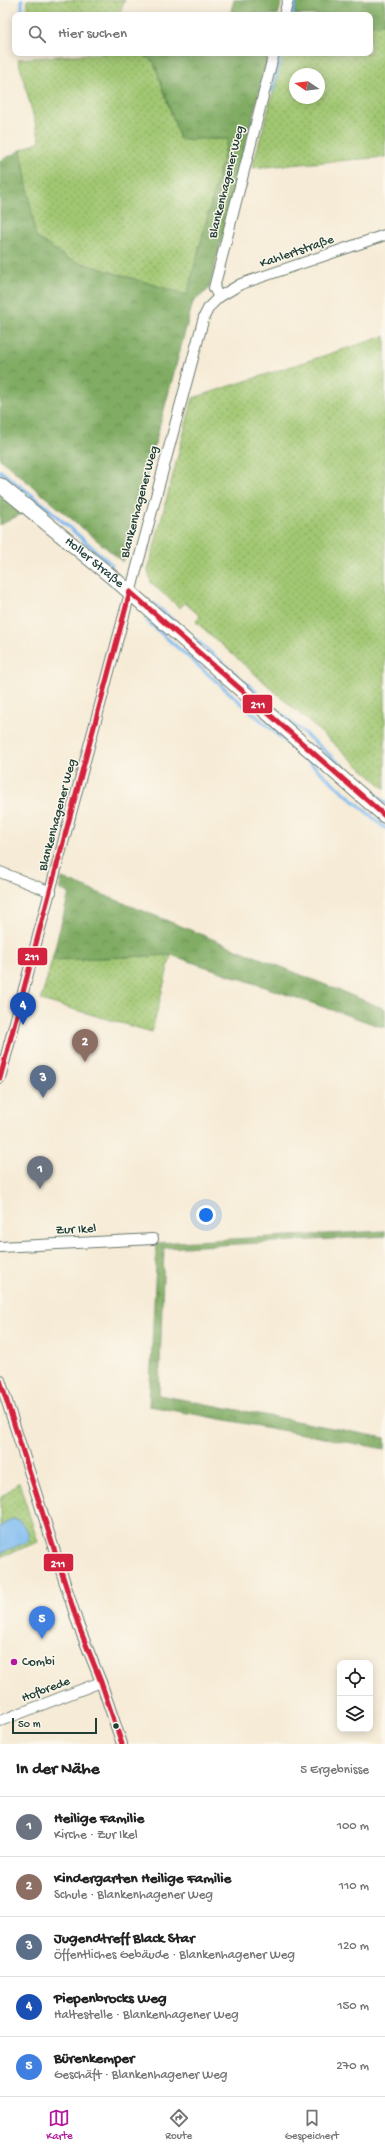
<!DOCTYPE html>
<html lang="de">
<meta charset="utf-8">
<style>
body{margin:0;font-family:"Gochi Hand",sans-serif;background:#f6f6f6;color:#222}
.controls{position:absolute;right:12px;bottom:12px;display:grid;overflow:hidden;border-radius:8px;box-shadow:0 2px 10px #0003}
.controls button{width:36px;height:36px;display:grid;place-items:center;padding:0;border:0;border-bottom:1px solid #e0e0e0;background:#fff;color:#222;font:20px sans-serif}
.compass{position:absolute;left:289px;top:68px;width:36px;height:36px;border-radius:50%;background:#fff;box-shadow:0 2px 10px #0003;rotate:283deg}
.scale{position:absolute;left:12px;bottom:10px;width:85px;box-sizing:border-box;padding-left:4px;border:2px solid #1f3d34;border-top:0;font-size:11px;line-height:14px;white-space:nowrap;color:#1f3d34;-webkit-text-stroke:3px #fbf7ec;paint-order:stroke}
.you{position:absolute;left:206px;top:1215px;width:14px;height:14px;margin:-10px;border:3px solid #fff;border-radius:50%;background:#1a73e8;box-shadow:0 0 0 6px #1a73e833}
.badge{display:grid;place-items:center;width:26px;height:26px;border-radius:50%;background:#b5179e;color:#fff;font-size:13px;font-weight:700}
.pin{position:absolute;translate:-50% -33px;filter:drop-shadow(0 1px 2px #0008)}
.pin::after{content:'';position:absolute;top:21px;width:14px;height:12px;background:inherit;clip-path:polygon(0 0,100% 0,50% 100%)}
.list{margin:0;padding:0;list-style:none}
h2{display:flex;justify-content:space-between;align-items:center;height:52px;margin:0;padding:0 16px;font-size:17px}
h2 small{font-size:13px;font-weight:400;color:#767676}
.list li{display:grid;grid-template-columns:26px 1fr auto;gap:12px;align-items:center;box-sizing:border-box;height:60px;padding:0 16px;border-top:1px solid #e0e0e0}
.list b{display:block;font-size:15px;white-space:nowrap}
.list p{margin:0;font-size:13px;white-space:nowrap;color:#767676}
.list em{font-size:13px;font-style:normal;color:#767676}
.icon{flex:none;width:22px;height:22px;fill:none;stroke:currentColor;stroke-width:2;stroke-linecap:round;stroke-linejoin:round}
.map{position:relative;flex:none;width:385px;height:1744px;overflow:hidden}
.search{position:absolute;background:#fff;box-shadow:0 2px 10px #0003;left:12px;right:12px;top:12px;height:44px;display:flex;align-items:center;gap:10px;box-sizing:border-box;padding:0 14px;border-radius:8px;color:#767676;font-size:15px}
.sheet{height:352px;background:#fff}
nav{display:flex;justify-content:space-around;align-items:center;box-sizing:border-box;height:56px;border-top:1px solid #e0e0e0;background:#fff;font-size:11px;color:#767676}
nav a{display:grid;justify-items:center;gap:2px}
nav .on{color:#b5179e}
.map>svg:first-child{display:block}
.green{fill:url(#green-dots);stroke:#608253;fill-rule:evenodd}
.forest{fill:url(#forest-crowns);stroke:#50744c}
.water{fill:#7fbbf1;stroke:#4f7c92}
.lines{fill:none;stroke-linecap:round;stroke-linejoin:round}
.stream{stroke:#7fbbf1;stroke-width:3.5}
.street-casing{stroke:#6a7a6d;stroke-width:12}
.secondary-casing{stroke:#6a7a6d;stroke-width:16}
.street{stroke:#fff;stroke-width:10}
.secondary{stroke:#fff;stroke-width:14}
.bus-1-casing{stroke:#fbf7ec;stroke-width:8}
.bus-1{stroke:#d4233e;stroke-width:5}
.poi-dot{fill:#b5179e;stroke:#fbf7ec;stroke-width:1.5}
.bus-dot{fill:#1f3d34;stroke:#fbf7ec;stroke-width:1.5}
.labels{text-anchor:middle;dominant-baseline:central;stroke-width:3;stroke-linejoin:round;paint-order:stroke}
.street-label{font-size:13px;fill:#1f3d34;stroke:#fbf7ec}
.poi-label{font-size:13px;fill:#1f3d34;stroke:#fbf7ec;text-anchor:start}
.line-badge{stroke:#fbf7ec;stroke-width:1.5}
.badge-label{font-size:11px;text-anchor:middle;font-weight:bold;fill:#fff}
</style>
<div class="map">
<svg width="385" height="1744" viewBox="0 0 385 1744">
<defs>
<pattern id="green-dots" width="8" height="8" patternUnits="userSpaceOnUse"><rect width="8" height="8" fill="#a1c772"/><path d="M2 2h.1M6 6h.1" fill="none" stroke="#83a35e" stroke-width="1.8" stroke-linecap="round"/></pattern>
<pattern id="forest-crowns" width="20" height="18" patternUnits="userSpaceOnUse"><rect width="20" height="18" fill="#80ac64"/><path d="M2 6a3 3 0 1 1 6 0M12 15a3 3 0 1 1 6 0" fill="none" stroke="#688d53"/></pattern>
</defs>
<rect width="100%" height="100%" fill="#fbf7ec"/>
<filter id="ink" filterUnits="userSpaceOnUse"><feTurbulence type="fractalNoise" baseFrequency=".025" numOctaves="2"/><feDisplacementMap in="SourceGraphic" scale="8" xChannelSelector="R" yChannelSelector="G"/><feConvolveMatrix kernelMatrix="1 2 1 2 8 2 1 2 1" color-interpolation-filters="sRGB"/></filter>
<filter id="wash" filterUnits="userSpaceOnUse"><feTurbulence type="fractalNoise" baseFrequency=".012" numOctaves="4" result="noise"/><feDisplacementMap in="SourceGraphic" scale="16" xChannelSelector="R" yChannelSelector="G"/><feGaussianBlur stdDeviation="0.9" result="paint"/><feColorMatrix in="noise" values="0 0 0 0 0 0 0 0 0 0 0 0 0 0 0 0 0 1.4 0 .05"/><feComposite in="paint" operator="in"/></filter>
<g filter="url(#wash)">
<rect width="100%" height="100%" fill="#f6ebd6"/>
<!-- green -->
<g class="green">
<polygon points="27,0 125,0 119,15 27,15"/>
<path d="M385,24V157L252,168L284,53H370V25ZM295,74H319V98H295Z"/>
<polygon points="104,53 140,53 154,62 180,139 228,139 187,295 68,259 36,237 21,150 40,141 18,59"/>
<polygon points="385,336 385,789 196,622 200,616 185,603 180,608 151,583 148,570 193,398"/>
<polygon points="171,955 152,1032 41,1000 52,960"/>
<polygon points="19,1482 38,1542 0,1557 0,1553 27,1542 12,1519 0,1527 0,1499"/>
</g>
<!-- forest -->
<g class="forest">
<polygon points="234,0 282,0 278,15 230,15"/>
<polygon points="298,0 385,0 385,24 370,25 370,15 294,15"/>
<polygon points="140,53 269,53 209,289 193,302 123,562 0,459 0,161 21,150 36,237 68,259 187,295 228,139 180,139 154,62"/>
<polygon points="0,495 23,513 0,525"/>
<polygon points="62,878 385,1009 385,1028 171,955 52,960 69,893 59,889"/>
<polygon points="385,1231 385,1236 164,1248 159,1395 385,1438 385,1449 149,1406 157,1243"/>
</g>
<!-- water -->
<polygon class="water" points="12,1519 19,1520 27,1530 29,1539 27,1542 0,1553 0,1527"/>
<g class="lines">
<!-- stream -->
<g class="stream">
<polyline points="22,15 22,0"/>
<polyline points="292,15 296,0"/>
<polyline points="272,91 282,53"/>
<polyline points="0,471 44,505 112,565"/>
<polyline points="153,603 354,776"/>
<polyline points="147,621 385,828"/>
<polyline points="365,785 385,803"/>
</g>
</g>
</g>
<g filter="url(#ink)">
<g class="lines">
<!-- street casing -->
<g class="street-casing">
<g id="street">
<polyline points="284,15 288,0"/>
<polyline points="219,297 214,288 274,53"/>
<polyline points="0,872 51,892"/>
<polyline points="0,1078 204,317 209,307 219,297 241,284 385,235"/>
<polyline points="0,1247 153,1239"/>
<polyline points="0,1380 79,1627 101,1682 122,1744"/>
<polyline points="0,1721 101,1682"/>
</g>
</g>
<!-- secondary casing -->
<g class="secondary-casing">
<g id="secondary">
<path id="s1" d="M0,485L118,582L385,816"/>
</g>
</g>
<!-- street -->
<use href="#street" class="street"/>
<!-- secondary -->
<use href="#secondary" class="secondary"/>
<!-- bus-1 casing -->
<g class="bus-1-casing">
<g id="bus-1">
<polyline points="130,592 385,816"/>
<polyline points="0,1078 130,592"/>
<polyline points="0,1380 79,1627 101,1682 122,1744"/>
</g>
</g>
<!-- bus-1 -->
<use href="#bus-1" class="bus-1"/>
</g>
</g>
<!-- markers -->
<circle class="poi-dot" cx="14" cy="1662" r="4"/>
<circle class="bus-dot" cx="116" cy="1726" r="3.5"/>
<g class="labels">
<!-- street labels -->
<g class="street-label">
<text transform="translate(227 182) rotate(-76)">Blankenhagener Weg</text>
<text transform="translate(297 252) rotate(-19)">Kahlertstraße</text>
<text transform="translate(140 502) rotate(-75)">Blankenhagener Weg</text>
<text stroke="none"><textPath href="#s1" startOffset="122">Holler Straße</textPath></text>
<text transform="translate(58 815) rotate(-75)">Blankenhagener Weg</text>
<text transform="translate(76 1230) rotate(-3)">Zur Ikel</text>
<text transform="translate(46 1690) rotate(-21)">Hofbrede</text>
</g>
<!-- poi labels -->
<g class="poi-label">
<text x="22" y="1662">Combi</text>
</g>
</g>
<g class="line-badge">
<rect x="242" y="694" width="31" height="20" rx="4" fill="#d4233e"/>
<rect x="17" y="947" width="31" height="19" rx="4" fill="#d4233e"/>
<rect x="43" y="1553" width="31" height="19" rx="4" fill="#d4233e"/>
</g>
<g class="badge-label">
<text x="258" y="708">211</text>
<text x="32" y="960">211</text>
<text x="58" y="1567">211</text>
</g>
</svg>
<div class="controls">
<button><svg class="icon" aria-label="locate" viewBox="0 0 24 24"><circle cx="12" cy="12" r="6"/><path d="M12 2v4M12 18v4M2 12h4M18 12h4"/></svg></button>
<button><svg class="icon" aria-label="layers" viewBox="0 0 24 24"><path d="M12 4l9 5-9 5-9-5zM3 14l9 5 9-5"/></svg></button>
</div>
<svg class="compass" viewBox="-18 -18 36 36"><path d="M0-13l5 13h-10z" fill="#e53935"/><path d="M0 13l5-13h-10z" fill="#767676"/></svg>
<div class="scale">50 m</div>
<div class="you"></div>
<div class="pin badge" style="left:40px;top:1189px;background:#6b7280">1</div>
<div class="pin badge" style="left:85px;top:1062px;background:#8d6e63">2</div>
<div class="pin badge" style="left:43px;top:1098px;background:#5c6f8a">3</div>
<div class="pin badge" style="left:23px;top:1025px;background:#1a4fb4">4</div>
<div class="pin badge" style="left:42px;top:1639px;background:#3f7fe0">5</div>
<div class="search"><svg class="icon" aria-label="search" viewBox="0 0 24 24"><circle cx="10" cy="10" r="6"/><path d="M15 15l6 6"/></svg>Hier suchen</div>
</div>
<section class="sheet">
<h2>In der Nähe<small>5 Ergebnisse</small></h2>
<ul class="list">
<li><span class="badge" style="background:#6b7280">1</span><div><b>Heilige Familie</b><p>Kirche · Zur Ikel</p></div><em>100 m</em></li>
<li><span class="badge" style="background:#8d6e63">2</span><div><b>Kindergarten Heilige Familie</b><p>Schule · Blankenhagener Weg</p></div><em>110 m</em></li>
<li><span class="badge" style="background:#5c6f8a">3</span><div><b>Jugendtreff Black Star</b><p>Öffentliches Gebäude · Blankenhagener Weg</p></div><em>120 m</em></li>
<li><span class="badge" style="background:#1a4fb4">4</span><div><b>Piepenbrocks Weg</b><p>Haltestelle · Blankenhagener Weg</p></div><em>150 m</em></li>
<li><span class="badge" style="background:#3f7fe0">5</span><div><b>Bürenkemper</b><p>Geschäft · Blankenhagener Weg</p></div><em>270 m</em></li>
</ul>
</section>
<nav>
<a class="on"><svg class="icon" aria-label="map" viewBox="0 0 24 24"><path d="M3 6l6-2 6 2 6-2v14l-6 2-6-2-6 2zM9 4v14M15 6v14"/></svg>Karte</a>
<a><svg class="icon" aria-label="directions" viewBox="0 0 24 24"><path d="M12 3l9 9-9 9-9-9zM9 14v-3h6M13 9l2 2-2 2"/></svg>Route</a>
<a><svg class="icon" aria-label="saved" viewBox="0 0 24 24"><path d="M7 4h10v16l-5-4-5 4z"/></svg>Gespeichert</a>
</nav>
